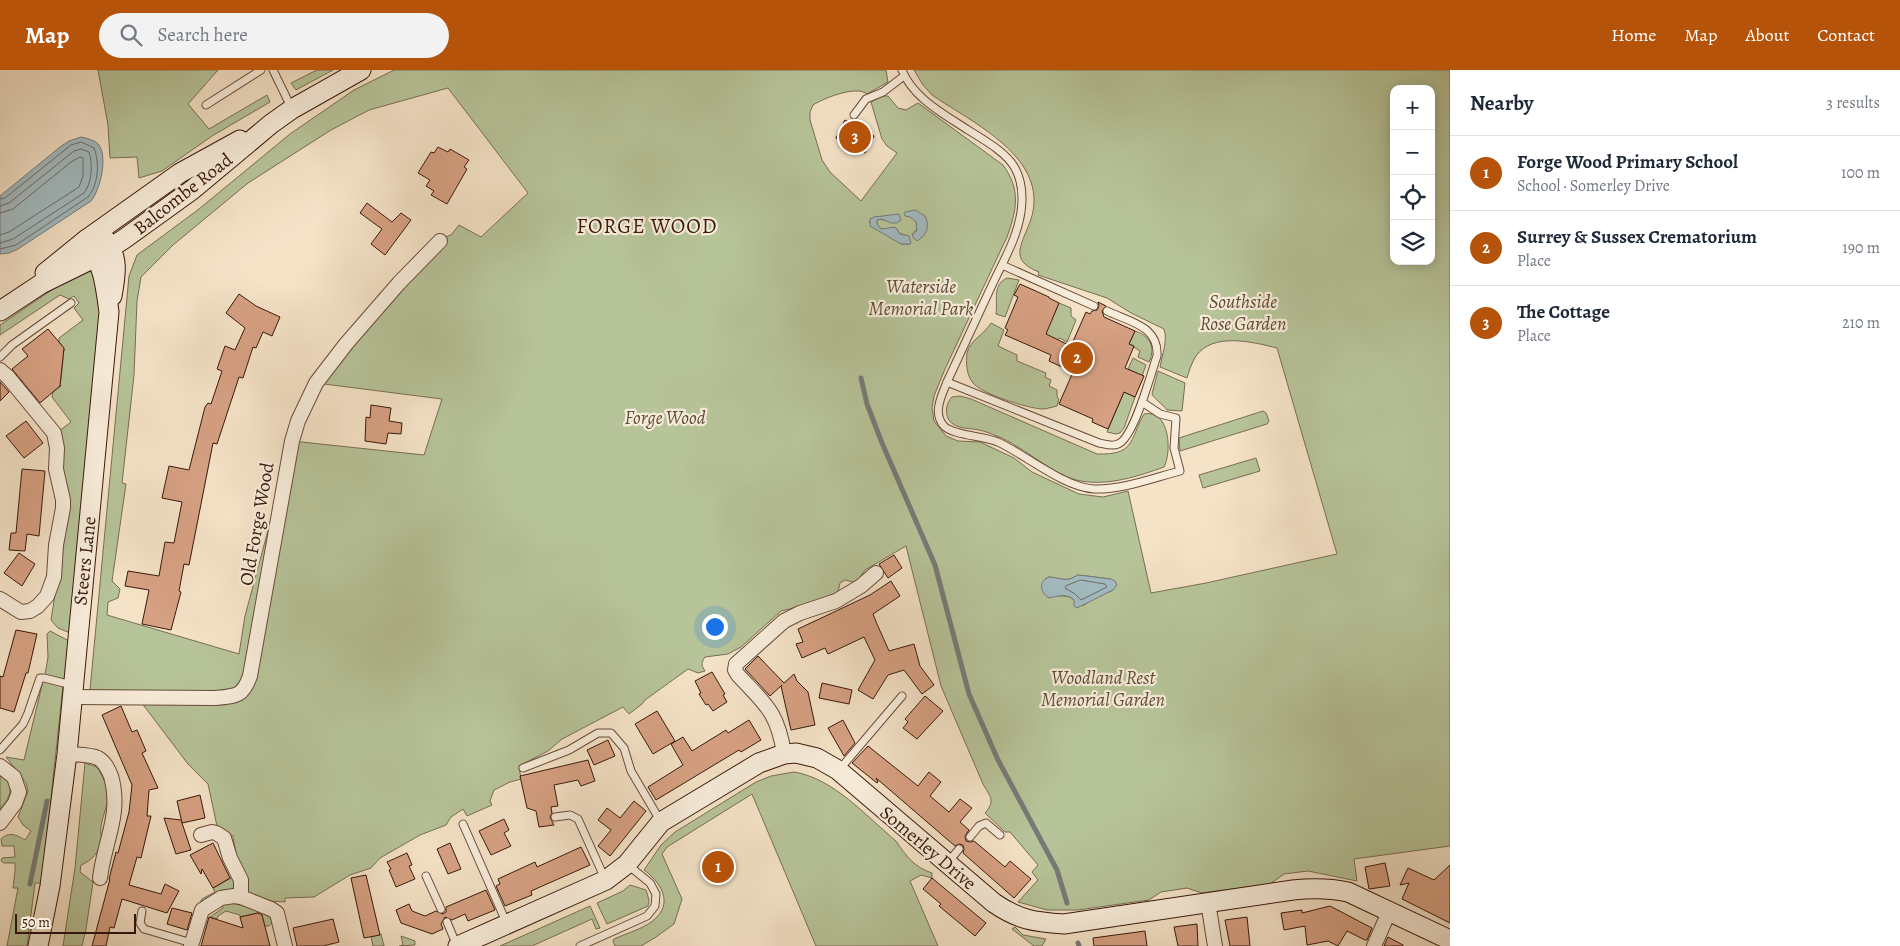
<!DOCTYPE html>
<meta charset="utf-8">
<style>
body{margin:0;font-family:Alegreya,serif;background:#f2f2f3;color:#1f2937}
.controls{position:absolute;right:15px;top:15px;display:grid;overflow:hidden;border-radius:10px;box-shadow:0 2px 12px #0003}
.controls button{width:45px;height:45px;display:grid;place-items:center;padding:0;border:0;border-bottom:1px solid #e0e1e3;background:#fff;color:#1f2937;font:25px sans-serif}
.scale{position:absolute;left:15px;bottom:12px;width:121px;box-sizing:border-box;padding-left:5px;border:2px solid #39180b;border-top:0;font-size:14px;line-height:18px;white-space:nowrap;color:#39180b;-webkit-text-stroke:4px #f8eddb;paint-order:stroke}
.you{position:absolute;left:714px;top:556px;width:18px;height:18px;margin:-12px;border:4px solid #fff;border-radius:50%;background:#1a73e8;box-shadow:0 0 0 8px #1a73e833}
.badge{display:grid;place-items:center;width:32px;height:32px;border-radius:50%;background:#b45309;color:#fff;font-size:16px;font-weight:700}
.pin{position:absolute;translate:-50% -50%;border:2px solid #fff;box-shadow:0 1px 5px #0006}
.list{margin:0;padding:0;list-style:none}
h2{display:flex;justify-content:space-between;align-items:center;height:65px;margin:0;padding:0 20px;font-size:21px}
h2 small{font-size:16px;font-weight:400;color:#747a83}
.list li{display:grid;grid-template-columns:32px 1fr auto;gap:15px;align-items:center;box-sizing:border-box;height:75px;padding:0 20px;border-top:1px solid #e0e1e3}
.list b{display:block;font-size:19px;white-space:nowrap}
.list p{margin:0;font-size:16px;white-space:nowrap;color:#747a83}
.list em{font-size:16px;font-style:normal;color:#747a83}
.icon{flex:none;width:28px;height:28px;fill:none;stroke:currentColor;stroke-width:2;stroke-linecap:round;stroke-linejoin:round}
.map{position:relative;flex:none;width:1450px;height:876px;overflow:hidden}
header{display:flex;align-items:center;gap:30px;box-sizing:border-box;height:70px;padding:0 25px;background:#b45309;color:#fff}
header strong{font-size:24px}
nav{display:flex;gap:28px;margin-inline-start:auto;font-size:18px}
.search{width:350px;height:45px;background:#f2f2f3;display:flex;align-items:center;gap:12px;box-sizing:border-box;padding:0 18px;border-radius:28px;color:#747a83;font-size:19px}
main{display:flex}
aside{flex:1;background:#fff}
.map>svg:first-child{display:block}
.green{fill:#b7c499;stroke:#786e52;fill-rule:evenodd}
.water{fill:#a2bbc1;stroke:#787a78}
.lines{fill:none;stroke-linecap:round;stroke-linejoin:round}
.shore{stroke:#6e6a66;stroke-width:1}
.stream{stroke:#787a78;stroke-width:5}
.building{fill:#d7a183;stroke:#39180b}
.lane-casing{stroke:#684b3a;stroke-width:9}
.street-casing{stroke:#684b3a;stroke-width:16}
.secondary-casing{stroke:#39180b;stroke-width:21}
.lane{stroke:#f8eddb;stroke-width:7}
.street{stroke:#f8eddb;stroke-width:14}
.secondary{stroke:#f8eddb;stroke-width:19}
.labels{text-anchor:middle;dominant-baseline:central;stroke-width:4.5;stroke-linejoin:round;paint-order:stroke}
.street-label{font-size:19px;fill:#39180b;stroke:#f8eddb}
.park-label{font-size:19px;font-style:italic;fill:#5f4c36;stroke:#f8eddb}
.quarter-label{font-size:21px;letter-spacing:1px;fill:#39180b;stroke:#f8eddb}
</style>
<header>
<strong>Map</strong>
<div class="search"><svg class="icon" aria-label="search" viewBox="0 0 24 24"><circle cx="10" cy="10" r="6"/><path d="M15 15l6 6"/></svg>Search here</div>
<nav><a>Home</a><a>Map</a><a>About</a><a>Contact</a></nav>
</header>
<main>
<div class="map">
<svg width="1450" height="876" viewBox="0 0 1450 876">
<rect width="100%" height="100%" fill="#f5e3c8"/>
<filter id="stains"><feTurbulence type="fractalNoise" baseFrequency=".004" numOctaves="4"/><feColorMatrix values="0 0 0 0 .2 0 0 0 0 .09 0 0 0 0 .02 0 0 0 .5 -.17"/></filter>
<radialGradient id="worn" r=".72"><stop offset=".6" stop-color="#630" stop-opacity="0"/><stop offset="1" stop-color="#630" stop-opacity=".3"/></radialGradient>
<!-- green -->
<g class="green">
<polygon points="98,0 218,0 188,34 209,59 267,25 270,32 212,66 162,101 139,108 137,87 110,88 108,55"/>
<polygon points="317,0 333,0 296,20 291,13"/>
<path d="M394,0H886L888,12L867,24C857,15 824,28 813,35L810,42V50L822,90L830,102L861,131L897,83L887,76L882,69L871,32L882,26H888L898,38L906,40L918,33L1003,95C1021,120 1017,139 1007,167L945,299L934,326L932,338L934,351L946,366L958,371L980,372L1014,388L1032,402L1079,424L1103,427L1128,421L1151,523L1206,513L1337,484L1277,278C1253,272 1213,262 1196,286C1192,292 1189,301 1187,308L1160,297C1162,285 1168,270 1164,259L1131,243L1107,228L1038,205L1039,202C1007,190 1023,173 1031,149C1035,137 1035,124 1031,112C1018,73 964,47 932,25L923,15L914,0H1450V776L1354,789L1357,811L1308,801L1284,804L1270,814L1202,823L1187,818L1161,822L1149,830L1078,840H1047L1018,832L1038,810L1032,802L1038,795L1010,762H1005L985,743C996,730 990,727 983,714L941,616L906,476L865,500L858,510L853,512L845,510L840,513L838,522L806,535L781,541L741,577L728,584L705,587C701,593 701,595 705,601L698,603L688,599L645,630L642,634L629,644L623,637L562,669L548,681L519,696L521,709L510,712L494,720L490,731L492,735L467,746L463,739L451,747L446,755L420,765L380,788L371,798L350,805L314,827L285,828V832C275,831 262,832 253,827C242,820 235,779 233,766L217,756L208,714L188,694L141,632L90,620L129,206L137,185L199,139L290,64L354,20ZM448,18L528,123L481,167L459,155L451,165L445,167L316,313L442,329L424,385L292,371L245,546L239,584L107,545L108,532L118,528L120,519L112,511L126,414L122,413L134,305L137,231L141,207L173,175L248,113L331,60L369,40ZM1394,19H1431V191H1394ZM874,147L901,150L888,151L879,149L877,150V154L881,159H897L899,163L907,166L910,174H901L869,152ZM910,147L927,151L914,169L912,164C920,159 918,151 910,147ZM1078,505L1111,509L1113,520L1091,530L1083,536C1074,530 1070,525 1059,526L1045,509L1049,507C1063,508 1065,513 1078,505Z"/>
<polygon points="90,201 94,202 102,237 70,563 58,558 51,550 65,461 61,387 62,366 58,362 71,352 52,327 53,322 61,316 58,311 61,309 63,288 60,284 65,280 59,272 59,268 83,250 74,238 79,233 74,226 69,229 60,225 0,265 0,255 56,217"/>
<path d="M1007,208L1019,210L1005,247L996,244C998,230 992,215 1007,208Z"/>
<polygon points="1059,233 1071,238 1071,246 1076,250 1067,272 1060,268 1055,271 1023,249 1053,247"/>
<path d="M991,253L1004,260L998,276L1017,285V291L1046,303L1045,307L1051,310L1049,316L1057,320V327L1059,329L1057,336C1052,337 1047,339 1042,339C1027,338 982,324 973,313C966,304 966,293 967,283C970,270 985,264 991,253Z"/>
<path d="M1135,261C1150,266 1156,277 1149,292L1138,287L1140,281L1129,274Z"/>
<polygon points="1133,288 1146,295 1142,306 1128,299"/>
<path d="M1158,301L1185,313L1182,341L1167,340C1163,334 1154,329 1152,324Z"/>
<polygon points="1124,322 1135,327 1124,358 1120,363 1116,364 1107,362"/>
<path d="M960,326L971,329L1097,384C1135,385 1129,371 1144,344C1170,339 1172,382 1164,397C1139,406 1109,416 1081,411C1053,406 1025,377 997,366C991,364 985,361 979,360C970,358 960,359 953,354C944,348 945,334 952,327Z"/>
<polygon points="1263,341 1266,343 1269,351 1267,354 1180,381 1179,368"/>
<polygon points="1256,388 1260,401 1203,418 1199,405"/>
<polygon points="50,561 69,571 65,609 45,605 48,587 47,564"/>
<path d="M43,611L63,616L42,813H35L27,876H7L18,818H13L15,801V793H4L1,791L2,788L15,787L14,776H2L1,769C9,761 17,765 25,770L31,761L23,755L18,747L28,721L26,713L6,687L24,690Z"/>
<path d="M85,693L97,697C103,707 108,716 108,727C107,742 96,757 103,771C97,783 93,790 81,795L80,802L93,812L86,859L82,876H63L75,798Z"/>
<path d="M0,702C15,715 12,725 0,739Z"/>
<path d="M794,702C833,708 866,746 896,771C906,786 914,797 932,803V808L921,805L910,811L938,876H816L752,724L667,777L662,784L682,829L674,854L656,867L641,876H615L613,871L614,869C627,863 647,858 657,847C673,830 659,811 644,800L661,775L675,762L756,712L771,706Z"/>
<polygon points="233,807 236,815 233,820 202,834 200,833 202,829 215,822 213,818"/>
<polygon points="630,815 646,820 649,830 648,836 607,854 597,833 623,821"/>
<polygon points="229,832 262,841 270,846 272,853 269,856 265,856 261,842 240,847 240,845 226,841 218,846 217,849 210,847 223,838 222,835"/>
<polygon points="590,836 600,858 596,859 592,849 532,876 500,876"/>
<polygon points="1015,857 1023,865 1046,869 1042,876 1034,876 1012,859"/>
<polygon points="381,864 384,876 373,876 371,867"/>
<polygon points="401,866 415,871 415,875 399,876 403,875"/>
</g>
<!-- water -->
<g class="water">
<path d="M81,67C86,68 95,70 99,75C108,88 100,120 91,131L18,179L9,183L0,184V126L60,77L69,71Z"/>
<path d="M915,140L925,146C930,157 927,165 917,171L912,166L917,160L916,152L910,147L905,146L904,144L905,142Z"/>
<polygon points="899,144 901,150 897,153 891,153 882,149 877,150 877,154 881,159 895,157 900,164 909,166 911,173 910,174 901,174 870,156 870,149 874,147"/>
<path d="M1078,505L1111,509L1115,511L1117,515L1113,520L1077,538L1074,536V530C1067,523 1058,526 1049,528C1040,522 1038,512 1049,507C1063,508 1065,513 1078,505Z"/>
</g>
<g class="lines">
<!-- shore -->
<g class="shore">
<path d="M0,129L5,128L71,75L81,72L94,78C100,94 98,115 88,127L16,175L0,179"/>
<path d="M0,136L9,133L74,81L81,79L89,82C93,94 92,113 84,123L13,169L0,173"/>
<polyline points="0,143 13,139 71,92 80,87 83,88 83,106 79,117 9,162 0,165"/>
<polygon points="1081,510 1105,514 1107,517 1081,530 1075,524 1065,518 1066,516"/>
</g>
<!-- stream -->
<g class="stream">
<polyline points="861,308 867,334 882,373 935,495 969,624 998,690 1057,800 1067,833"/>
<polyline points="30,814 47,731"/>
<polyline points="1078,873 1079,876"/>
</g>
</g>
<!-- building -->
<g class="building">
<polygon points="845,50 874,66 865,83 836,68"/>
<polygon points="438,77 448,82 450,79 469,90 464,97 467,99 447,134 431,125 434,121 426,116 430,110 418,103 431,82 434,83"/>
<polygon points="367,133 392,152 401,143 411,150 385,185 371,174 382,159 360,143"/>
<polygon points="1020,214 1049,227 1049,228 1059,233 1046,264 1071,276 1086,242 1090,244 1092,241 1097,240 1099,236 1098,232 1106,236 1102,241 1104,247 1135,261 1129,274 1134,276 1125,298 1144,306 1135,327 1124,322 1108,359 1092,352 1093,349 1059,334 1073,302 1049,291 1051,285 1005,265 1008,260 1005,258 1018,227 1014,225"/>
<polygon points="239,224 256,236 280,247 272,266 263,262 256,278 253,277 243,308 239,307 217,374 213,373 189,495 184,494 179,521 181,522 171,560 142,554 149,520 125,516 128,501 159,506 165,472 174,473 182,432 162,428 169,396 189,400 205,337 208,333 211,334 222,301 217,299 225,276 235,280 245,258 226,243"/>
<polygon points="48,259 64,278 60,316 40,333 12,299 28,286 22,279"/>
<polygon points="0,312 9,322 0,331"/>
<polygon points="371,335 391,338 389,351 402,353 401,364 388,363 386,374 365,371 366,347 370,348"/>
<polygon points="26,351 43,373 24,388 6,366"/>
<polygon points="22,399 45,401 39,466 27,464 25,481 9,480 11,463 16,463"/>
<polygon points="19,483 35,494 22,516 4,503"/>
<polygon points="894,485 902,498 888,508 879,494"/>
<polygon points="891,511 900,526 873,544 877,554 889,581 914,574 920,596 934,615 922,624 904,600 888,605 873,629 858,620 875,590 864,567 828,584 825,578 802,588 796,574 803,572 798,559 870,525"/>
<polygon points="16,560 37,564 28,603 26,603 14,642 0,638 0,606 3,607"/>
<polygon points="758,586 784,613 794,604 797,611 808,622 815,655 791,660 781,616 782,615 770,626 745,599"/>
<polygon points="712,602 725,624 723,625 727,632 713,641 708,634 706,635 699,624 701,623 695,611"/>
<polygon points="822,613 852,620 849,634 819,628"/>
<polygon points="925,626 943,641 917,669 903,658 908,652 905,649"/>
<polygon points="121,636 132,662 137,660 146,681 142,683 158,718 149,720 147,746 151,746 141,788 137,787 129,815 161,824 165,814 179,821 167,843 122,829 114,858 110,857 106,876 92,876 110,809 109,809 116,782 118,783 129,742 132,715 102,645"/>
<polygon points="657,641 675,671 653,684 635,654"/>
<polygon points="749,650 761,670 741,682 739,680 656,730 648,717 683,695 671,674 683,667 692,681 726,660 728,663"/>
<polygon points="843,650 855,673 844,686 828,658"/>
<polygon points="608,670 615,686 594,695 587,680"/>
<polygon points="868,676 918,716 929,702 941,712 930,726 949,742 960,729 972,738 960,752 969,760 965,766 966,771 970,772 974,771 1005,797 1010,791 1031,809 1014,828 963,783 964,779 963,775 959,774 955,776 876,708 878,712 877,713 852,693"/>
<polygon points="588,690 595,711 581,716 578,710 554,715 558,736 551,737 552,743 550,747 554,755 539,757 536,741 527,738 520,706"/>
<polygon points="200,725 205,748 182,753 177,731"/>
<polygon points="634,731 646,741 610,786 598,776 611,760 598,750 607,738 620,748"/>
<polygon points="164,748 181,750 191,780 176,784"/>
<polygon points="504,749 509,760 504,763 511,776 491,785 479,761"/>
<polygon points="213,773 230,808 213,818 202,799 201,804 190,785"/>
<polygon points="450,773 461,799 448,804 437,779"/>
<polygon points="581,777 590,795 531,821 532,825 505,836 496,816 500,814 498,809 535,792 537,797"/>
<polygon points="407,783 412,795 409,796 415,809 396,817 389,800 391,799 387,792"/>
<polygon points="1385,793 1390,816 1369,819 1365,797"/>
<polygon points="1450,795 1450,853 1402,829 1409,813 1400,815 1408,798 1434,810"/>
<polygon points="366,805 380,865 364,868 351,808"/>
<polygon points="932,808 986,853 975,866 939,836 941,834 923,819"/>
<polygon points="486,820 495,840 468,851 465,844 452,850 445,847 441,854 443,859 432,864 401,853 396,840 409,834 412,841 425,846 436,841 443,844 446,842 446,837"/>
<polygon points="1330,836 1372,858 1367,870 1365,870 1347,861 1338,876 1328,871 1307,875 1305,856 1284,860 1281,843 1302,840 1302,843"/>
<polygon points="172,838 192,843 187,860 167,854"/>
<polygon points="258,843 262,845 270,876 201,876 209,847 243,858 240,847"/>
<polygon points="1247,847 1250,876 1230,876 1225,850"/>
<polygon points="333,849 339,872 323,876 297,876 293,858"/>
<polygon points="1197,854 1198,876 1178,876 1174,857"/>
<polygon points="1145,861 1147,876 1094,876 1093,868"/>
<polygon points="1388,867 1403,875 1403,876 1384,876"/>
</g>
<g class="lines">
<!-- lane casing -->
<g class="lane-casing">
<g id="lane">
<polyline points="273,0 292,39"/>
<path d="M902,0C913,28 944,44 968,60C984,70 1006,82 1015,98C1022,111 1023,128 1021,142C1017,168 1004,190 993,213C978,246 962,279 947,312C942,325 932,343 944,356C952,365 984,366 998,372C1026,385 1063,417 1094,419C1122,420 1153,408 1180,401L1174,378L1176,348L1160,344L1142,332"/>
<polyline points="206,35 261,0"/>
<polyline points="854,45 866,29 883,22 904,6"/>
<polyline points="1002,195 1094,236"/>
<polyline points="0,287 12,275 71,233"/>
<path d="M947,312L1099,373C1105,374 1112,377 1118,374C1134,368 1151,303 1157,286C1159,256 1130,252 1107,241"/>
<polyline points="0,680 23,654 28,643 40,608 44,608 72,615"/>
<polyline points="523,698 569,680 598,663 611,663 624,678 631,701 661,752"/>
<polyline points="839,700 902,626"/>
<polyline points="555,747 570,745 578,749 605,809"/>
<polyline points="463,754 507,854"/>
<polyline points="970,767 979,756 986,753 1000,765"/>
<polyline points="949,791 959,779"/>
<polyline points="426,806 441,839"/>
<polyline points="142,841 140,853 144,859 192,873"/>
<polyline points="447,852 457,876"/>
<polyline points="580,876 647,846 655,836 656,824 650,813 628,795"/>
</g>
</g>
<!-- street casing -->
<g class="street-casing">
<g id="street">
<polyline points="0,300 8,307 54,363 57,378 56,399 63,430 63,438 56,475 54,507 47,526 38,536 30,541 21,542 0,529"/>
<path d="M72,627L216,628C237,626 243,626 250,606L292,371L298,351L316,313L346,274L399,213L440,171"/>
<path d="M67,684C77,685 89,684 98,688C105,692 108,699 111,706C122,744 104,772 100,808"/>
<path d="M784,684C778,642 765,634 738,605L735,600L736,594L784,551L800,543L836,531L861,516L876,503"/>
<polyline points="0,696 14,707 19,722 15,733 0,753"/>
<polyline points="201,765 212,762 216,763 224,768 230,788 241,810 241,827"/>
<polyline points="1208,832 1215,876"/>
<polyline points="191,876 202,840 221,828 234,826 241,827 271,839 277,843 285,876"/>
<polyline points="1374,876 1389,842"/>
</g>
</g>
<!-- secondary casing -->
<g class="secondary-casing">
<g id="secondary">
<path d="M105,169C119,187 116,204 112,226"/>
<polyline points="45,203 87,169 180,103 240,70"/>
<polyline points="0,241 41,214 98,186 124,169 192,120 271,54 292,39 361,0"/>
<path d="M38,876L50,816L67,684L109,242C105,212 103,195 87,169"/>
<path d="M458,876L606,810L627,794L661,752L759,693L784,684L796,683L817,688L838,700L994,833C1019,850 1034,852 1064,854L1293,820C1312,818 1329,818 1348,822L1450,870"/>
</g>
</g>
<!-- lane -->
<use href="#lane" class="lane"/>
<!-- street -->
<use href="#street" class="street"/>
<!-- secondary -->
<use href="#secondary" class="secondary"/>
</g>
<g class="labels">
<!-- street labels -->
<g class="street-label">
<text transform="translate(183 124) rotate(-38)">Balcombe Road</text>
<text transform="translate(257 454) rotate(-80)">Old Forge Wood</text>
<text transform="translate(85 491) rotate(-84)">Steers Lane</text>
<text transform="translate(928 778) rotate(40)">Somerley Drive</text>
</g>
<!-- park labels -->
<g class="park-label">
<text x="921" y="217">Waterside<tspan x="921" dy="22">Memorial Park</tspan></text>
<text x="1243" y="232">Southside<tspan x="1243" dy="22">Rose Garden</tspan></text>
<text x="665" y="348">Forge Wood</text>
<text x="1103" y="608">Woodland Rest<tspan x="1103" dy="22">Memorial Garden</tspan></text>
</g>
<!-- quarter labels -->
<g class="quarter-label">
<text x="647" y="156">FORGE WOOD</text>
</g>
</g>
<rect width="100%" height="100%" filter="url(#stains)"/>
<rect width="100%" height="100%" fill="url(#worn)"/>
</svg>
<div class="controls">
<button>+</button>
<button>−</button>
<button><svg class="icon" aria-label="locate" viewBox="0 0 24 24"><circle cx="12" cy="12" r="6"/><path d="M12 2v4M12 18v4M2 12h4M18 12h4"/></svg></button>
<button><svg class="icon" aria-label="layers" viewBox="0 0 24 24"><path d="M12 4l9 5-9 5-9-5zM3 14l9 5 9-5"/></svg></button>
</div>
<div class="scale">50 m</div>
<div class="you"></div>
<div class="pin badge" style="left:718px;top:797px">1</div>
<div class="pin badge" style="left:1077px;top:288px">2</div>
<div class="pin badge" style="left:855px;top:67px">3</div>
</div>
<aside>
<h2>Nearby<small>3 results</small></h2>
<ul class="list">
<li><span class="badge">1</span><div><b>Forge Wood Primary School</b><p>School · Somerley Drive</p></div><em>100 m</em></li>
<li><span class="badge">2</span><div><b>Surrey &amp; Sussex Crematorium</b><p>Place</p></div><em>190 m</em></li>
<li><span class="badge">3</span><div><b>The Cottage</b><p>Place</p></div><em>210 m</em></li>
</ul>
</aside>
</main>
